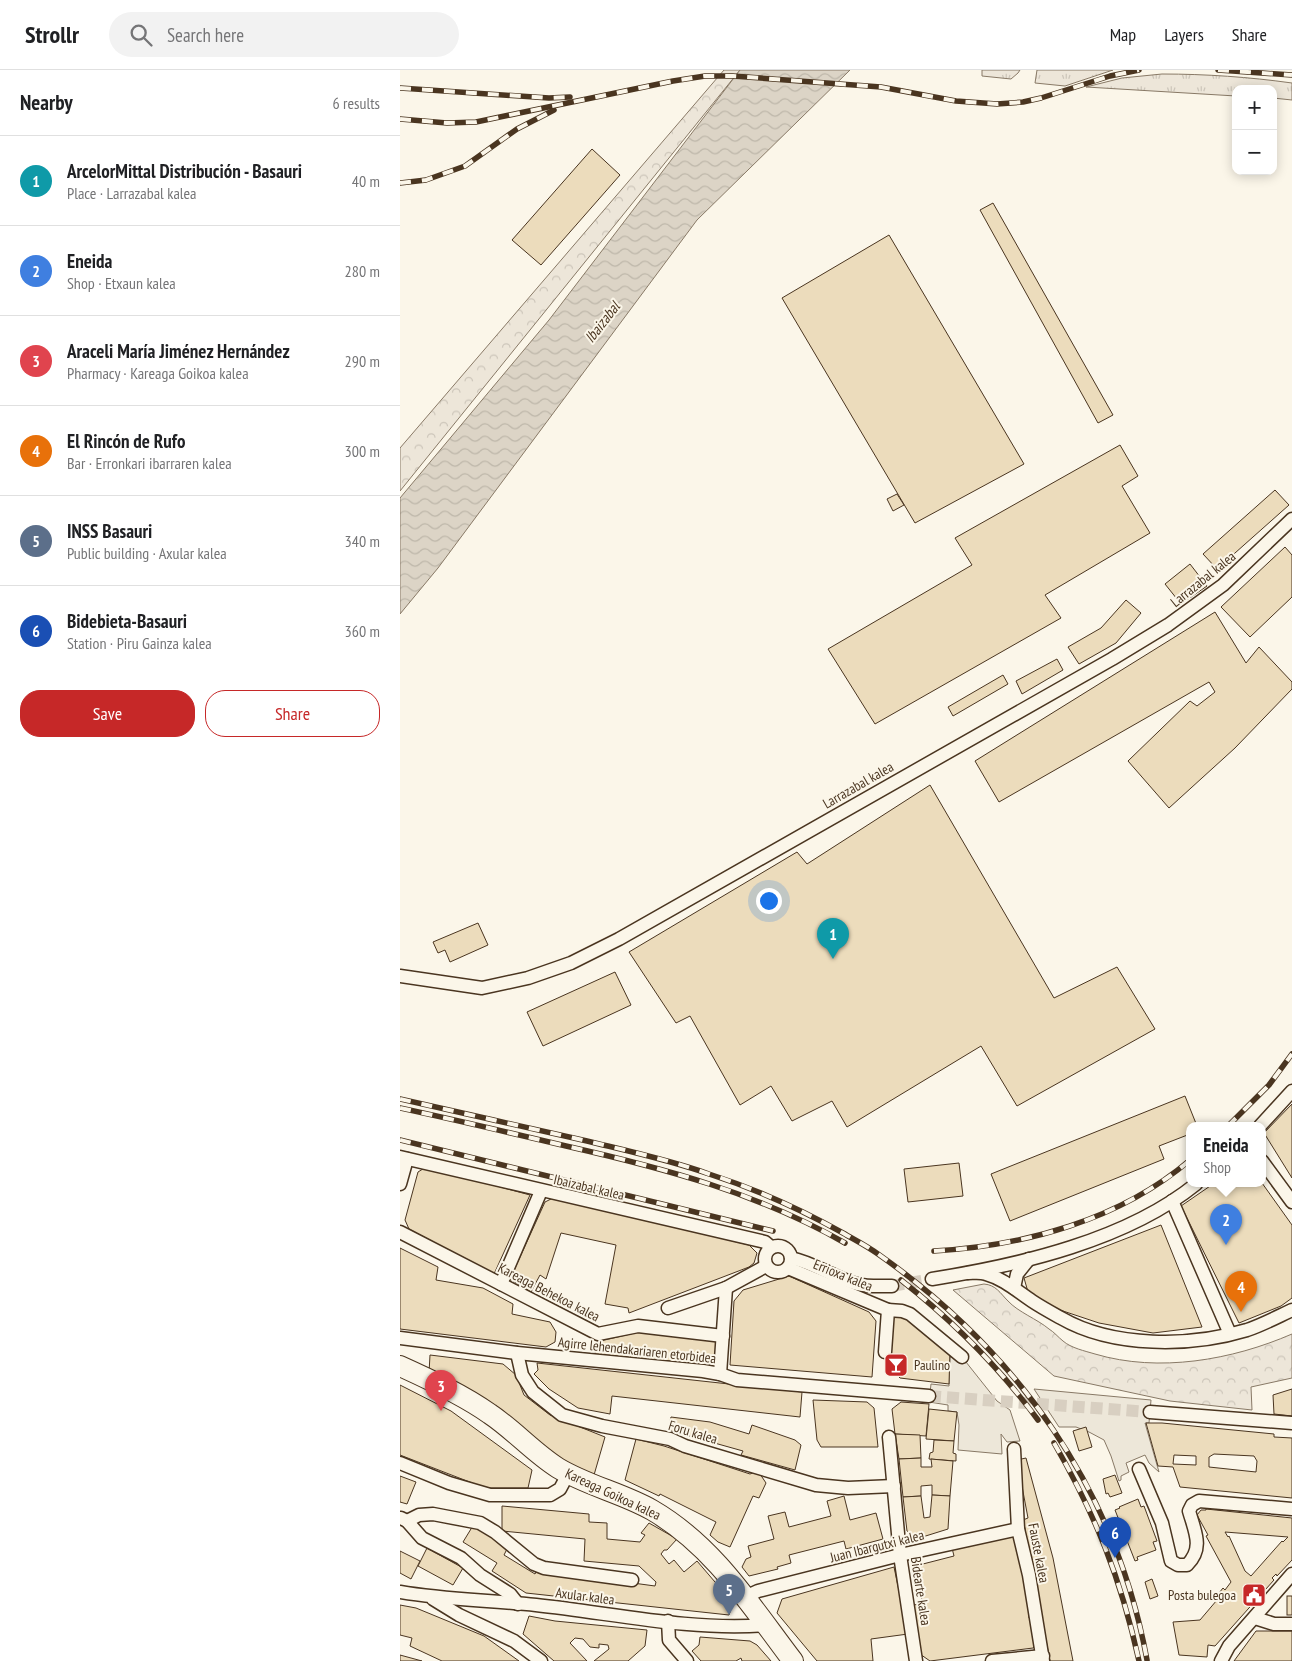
<!DOCTYPE html>
<meta charset="utf-8">
<style>
body{margin:0;font-family:"PT Sans Narrow",sans-serif;background:#f2f2f2;color:#202124}
.controls{position:absolute;right:15px;top:15px;display:grid;overflow:hidden;border-radius:10px;box-shadow:0 2px 12px #0003}
.controls button{width:45px;height:45px;display:grid;place-items:center;padding:0;border:0;border-bottom:1px solid #e0e0e0;background:#fff;color:#202124;font:25px sans-serif}
.you{position:absolute;left:368px;top:830px;width:18px;height:18px;margin:-12px;border:4px solid #fff;border-radius:50%;background:#1a73e8;box-shadow:0 0 0 8px #1a73e833}
.badge{display:grid;place-items:center;width:32px;height:32px;border-radius:50%;background:#c62828;color:#fff;font-size:16px;font-weight:700}
.pin{position:absolute;translate:-50% -41px;filter:drop-shadow(0 1px 2px #0008)}
.pin::after{content:'';position:absolute;top:26px;width:18px;height:15px;background:inherit;clip-path:polygon(0 0,100% 0,50% 100%)}
.popup{position:absolute;left:786px;top:1052px;width:80px;height:65px;box-sizing:border-box;display:grid;place-content:center;border-radius:10px;background:#fff;filter:drop-shadow(0 1px 4px #0005);font-size:16px;white-space:nowrap;color:#757577}
.popup b{font-size:19px;color:#202124}
.popup::after{content:'';position:absolute;left:50%;top:100%;margin-left:-10px;border:10px solid transparent;border-top-color:#fff}
.list{margin:0;padding:0;list-style:none}
h2{display:flex;justify-content:space-between;align-items:center;height:65px;margin:0;padding:0 20px;font-size:21px}
h2 small{font-size:16px;font-weight:400;color:#757577}
.list li{display:grid;grid-template-columns:32px 1fr auto;gap:15px;align-items:center;box-sizing:border-box;height:90px;padding:0 20px;border-top:1px solid #e0e0e0}
.list b{display:block;font-size:19px;white-space:nowrap}
.list p{margin:0;font-size:16px;white-space:nowrap;color:#757577}
.list em{font-size:16px;font-style:normal;color:#757577}
.actions{display:flex;gap:10px;padding:15px 20px}
.actions a{flex:1;padding:11px 0;border:1px solid #c62828;border-radius:20px;text-align:center;font-size:18px;color:#c62828}
.actions .main{background:#c62828;color:#fff}
.icon{flex:none;width:28px;height:28px;fill:none;stroke:currentColor;stroke-width:2;stroke-linecap:round;stroke-linejoin:round}
.map{position:relative;flex:none;width:892px;height:1591px;overflow:hidden}
header{display:flex;align-items:center;gap:30px;box-sizing:border-box;height:70px;padding:0 25px;background:#fff;border-bottom:1px solid #e0e0e0}
header strong{font-size:24px}
nav{display:flex;gap:28px;margin-inline-start:auto;font-size:18px}
.search{width:350px;height:45px;background:#f2f2f2;display:flex;align-items:center;gap:12px;box-sizing:border-box;padding:0 18px;border-radius:28px;color:#757577;font-size:19px}
main{display:flex}
aside{flex:1;background:#fff}
.map>svg:first-child{display:block}
.grass{fill:url(#grass-tufts);stroke:#887966}
.forest{fill:url(#forest-crowns);stroke:#887966}
.parking{fill:#ede7d9;stroke:#887966}
.water{fill:url(#water-waves);stroke:#887966}
.building{fill:#ecdcbc;stroke:#4a3520;fill-rule:evenodd}
.lines{fill:none;stroke-linecap:round;stroke-linejoin:round}
.street-tunnel{stroke:#d8cfc1;stroke-width:12;stroke-dasharray:12 6;stroke-linecap:butt}
.street-casing{stroke:#4a3520;stroke-width:15}
.primary-casing{stroke:#4a3520;stroke-width:22}
.street{stroke:#fbf6e9;stroke-width:12}
.primary{stroke:#fbf6e9;stroke-width:20}
.rail-casing{stroke:#4a3520;stroke-width:5.5}
.rail{stroke:#fbf6e9;stroke-width:4;stroke-dasharray:11;stroke-linecap:butt}
.labels{text-anchor:middle;dominant-baseline:central;stroke-width:4;stroke-linejoin:round;paint-order:stroke}
.street-label{font-size:14px;fill:#4a3520;stroke:#fbf6e9}
.poi-label{font-size:14px;fill:#4a3520;stroke:#fbf6e9;text-anchor:start}
.water-label{font-size:15px;font-style:italic;fill:#4a3520;stroke:#fbf6e9}
</style>
<header>
<strong>Strollr</strong>
<div class="search"><svg class="icon" aria-label="search" viewBox="0 0 24 24"><circle cx="10" cy="10" r="6"/><path d="M15 15l6 6"/></svg>Search here</div>
<nav><a>Map</a><a>Layers</a><a>Share</a></nav>
</header>
<main>
<aside>
<h2>Nearby<small>6 results</small></h2>
<ul class="list">
<li><span class="badge" style="background:#0f9aa8">1</span><div><b>ArcelorMittal Distribución - Basauri</b><p>Place · Larrazabal kalea</p></div><em>40 m</em></li>
<li><span class="badge" style="background:#3f7fe0">2</span><div><b>Eneida</b><p>Shop · Etxaun kalea</p></div><em>280 m</em></li>
<li><span class="badge" style="background:#e0444e">3</span><div><b>Araceli María Jiménez Hernández</b><p>Pharmacy · Kareaga Goikoa kalea</p></div><em>290 m</em></li>
<li><span class="badge" style="background:#e8710a">4</span><div><b>El Rincón de Rufo</b><p>Bar · Erronkari ibarraren kalea</p></div><em>300 m</em></li>
<li><span class="badge" style="background:#5c6f8a">5</span><div><b>INSS Basauri</b><p>Public building · Axular kalea</p></div><em>340 m</em></li>
<li><span class="badge" style="background:#1a4fb4">6</span><div><b>Bidebieta-Basauri</b><p>Station · Piru Gainza kalea</p></div><em>360 m</em></li>
</ul>
<div class="actions"><a class="main">Save</a><a>Share</a></div>
</aside>
<div class="map">
<svg width="892" height="1591" viewBox="0 0 892 1591">
<defs>
<pattern id="grass-tufts" width="24" height="20" patternUnits="userSpaceOnUse" patternTransform="scale(1.25)"><rect width="24" height="20" fill="#ede6d9"/><path d="M3 7l-1-3M5 7V3M7 7l1-3M15 17l-1-3M17 17v-4M19 17l1-3" fill="none" stroke="#cdc6ba"/></pattern>
<pattern id="forest-crowns" width="20" height="18" patternUnits="userSpaceOnUse" patternTransform="scale(1.25)"><rect width="20" height="18" fill="#ede6d9"/><path d="M2 6a3 3 0 1 1 6 0M12 15a3 3 0 1 1 6 0" fill="none" stroke="#cdc6ba"/></pattern>
<pattern id="water-waves" width="16" height="10" patternUnits="userSpaceOnUse" patternTransform="scale(1.25)"><rect width="16" height="10" fill="#dcd4c6"/><path d="M0 5q4-4 8 0t8 0" fill="none" stroke="#beb7aa"/></pattern>
</defs>
<rect width="100%" height="100%" fill="#fbf6e9"/>
<!-- grass -->
<g class="grass">
<polygon points="582,0 620,0 618,3 611,9 582,6"/>
<polygon points="637,0 713,0 665,16 635,13"/>
<path d="M762,4C806,4 849,7 892,13V30L873,28V19H836V26L686,17L722,8Z"/>
</g>
<!-- forest -->
<g class="forest">
<polygon points="324,0 340,0 0,421 0,378"/>
<path d="M584,1214C596,1215 600,1223 608,1231C618,1242 637,1249 649,1259C654,1262 658,1267 663,1271C671,1278 685,1281 695,1284C759,1303 832,1290 892,1264V1308L851,1317L852,1340L770,1331L654,1306L553,1220Z"/>
</g>
<!-- parking -->
<g class="parking">
<polygon points="550,1287 562,1287 597,1331 610,1340 620,1371 607,1372 601,1364 602,1384 558,1380 559,1355 557,1342 548,1341 548,1335 529,1332 531,1314 549,1316"/>
<polygon points="634,1319 751,1330 749,1353 745,1353 759,1402 749,1393 745,1385 726,1393 729,1402 721,1406 721,1410 719,1411 711,1386 704,1370 689,1362 676,1357 659,1357"/>
</g>
<!-- water -->
<polygon class="water" points="340,0 450,0 297,150 38,498 0,544 0,428 149,250"/>
<!-- building -->
<g class="building">
<polygon points="192,79 220,105 141,195 112,170"/>
<polygon points="593,133 713,345 698,353 580,140"/>
<polygon points="489,165 624,394 515,453 382,228"/>
<polygon points="720,375 738,406 722,416 750,463 645,525 661,548 475,654 428,579 572,495 555,468"/>
<polygon points="875,420 889,435 817,499 803,484"/>
<polygon points="497,424 504,435 493,441 487,429"/>
<polygon points="885,477 892,485 892,527 850,567 821,537"/>
<polygon points="790,494 807,516 781,534 765,514"/>
<polygon points="726,530 741,543 716,573 679,594 668,577 701,558"/>
<polygon points="815,542 846,593 859,577 892,612 892,619 835,678 769,738 728,691 790,631 797,636 815,622 809,612 599,732 575,691"/>
<polygon points="657,589 663,600 622,624 616,611"/>
<polygon points="603,605 608,614 553,646 548,637"/>
<polygon points="530,715 654,928 717,897 755,959 617,1036 581,976 447,1057 432,1031 392,1051 371,1016 340,1035 290,946 276,953 229,882 397,782 407,794"/>
<polygon points="78,853 88,875 50,892 45,880 38,883 33,872"/>
<polygon points="215,902 231,935 143,976 127,942"/>
<polygon points="785,1026 797,1056 790,1056 790,1064 759,1076 764,1089 610,1151 591,1104"/>
<polygon points="892,1034 892,1108 864,1063"/>
<polygon points="559,1093 563,1126 508,1132 504,1099"/>
<polygon points="26,1097 130,1125 94,1204 9,1159 5,1150 18,1102"/>
<polygon points="862,1113 892,1155 892,1228 881,1236 839,1253 781,1136 813,1114"/>
<polygon points="155,1127 349,1175 357,1183 354,1193 349,1197 229,1243 228,1238 205,1234 216,1175 161,1163 146,1209 140,1205 131,1222 110,1209 145,1132"/>
<polygon points="761,1155 802,1257 753,1263 699,1253 657,1239 628,1222 624,1208"/>
<polygon points="0,1178 38,1197 36,1210 83,1218 113,1234 112,1244 150,1252 156,1262 155,1272 146,1277 0,1259"/>
<polygon points="389,1206 469,1242 476,1251 472,1307 330,1295 334,1231 343,1220"/>
<polygon points="499,1243 550,1280 549,1314 500,1308 489,1297 493,1248"/>
<polygon points="239,1262 317,1270 315,1295 195,1285 196,1272"/>
<polygon points="30,1285 103,1294 116,1305 124,1325 150,1345 205,1367 194,1405 160,1392 29,1303"/>
<polygon points="137,1293 402,1322 400,1347 212,1326 210,1344 178,1338 149,1319 134,1304 138,1300"/>
<polygon points="0,1315 51,1341 132,1400 128,1418 85,1418 0,1385"/>
<polygon points="892,1319 892,1346 874,1344 873,1325"/>
<polygon points="413,1330 467,1332 474,1338 478,1377 421,1377 417,1370"/>
<polygon points="501,1332 529,1334 526,1366 495,1364 492,1339"/>
<polygon points="529,1339 557,1342 554,1371 526,1369"/>
<polygon points="271,1347 310,1352 349,1364 352,1355 395,1370 401,1375 395,1400 341,1385 343,1381 268,1360"/>
<path d="M746,1353H762L874,1364V1367L892,1368V1428L780,1417L773,1397L758,1396ZM814,1384L854,1386L857,1391L856,1402L809,1397V1387ZM774,1385L796,1386V1395L773,1394Z"/>
<polygon points="686,1357 692,1377 679,1381 673,1361"/>
<polygon points="495,1364 520,1365 521,1388 499,1389"/>
<polygon points="236,1369 264,1376 350,1404 355,1402 360,1404 366,1413 359,1428 353,1426 330,1477 318,1472 310,1465 316,1452 260,1424 259,1426 225,1410"/>
<polygon points="534,1370 554,1371 553,1383 556,1384 556,1391 529,1389 530,1383 533,1382"/>
<polygon points="521,1388 521,1397 532,1397 531,1389 553,1391 550,1426 532,1425 532,1415 521,1416 521,1426 503,1427 499,1389"/>
<polygon points="626,1388 653,1488 673,1591 650,1591 623,1450 628,1448 617,1390"/>
<polygon points="715,1405 722,1423 710,1427 708,1423 706,1424 703,1409"/>
<polygon points="0,1406 16,1412 7,1434 0,1432"/>
<polygon points="532,1425 550,1426 548,1459 516,1469 507,1461 503,1427 521,1426 524,1448 530,1447"/>
<polygon points="444,1426 450,1450 476,1443 483,1469 446,1479 444,1471 389,1485 391,1493 377,1497 378,1499 349,1506 342,1497 346,1489 351,1487 348,1476 374,1469 368,1446 385,1442 389,1457 431,1446 427,1431"/>
<polygon points="738,1429 741,1437 744,1436 757,1471 753,1472 756,1480 737,1487 738,1490 735,1491 715,1440 720,1438 719,1437"/>
<polygon points="102,1436 189,1444 189,1452 207,1453 207,1469 240,1472 245,1465 241,1463 249,1453 277,1469 267,1480 264,1480 261,1484 269,1494 274,1490 284,1502 297,1491 333,1533 329,1545 126,1523 92,1501 97,1493 63,1472 74,1454 109,1475 104,1485 135,1504 137,1500 255,1516 256,1512 239,1496 184,1491 185,1469 102,1461"/>
<path d="M806,1439L892,1448V1490L877,1506L876,1504L872,1508L874,1510L815,1576L808,1575L807,1587L779,1585L773,1552L800,1550L817,1530L815,1528L823,1518L825,1520L831,1512L806,1466L808,1465L797,1445L801,1440H806ZM825,1462L888,1467L883,1472L882,1471L851,1506L845,1501L829,1466L828,1467Z"/>
<polygon points="609,1462 616,1469 628,1525 629,1548 633,1548 637,1574 633,1578 530,1591 517,1582 513,1535 522,1534 519,1495 554,1486 552,1478"/>
<polygon points="27,1478 63,1498 53,1515 18,1496"/>
<polygon points="0,1481 20,1491 11,1509 0,1503"/>
<polygon points="494,1497 508,1564 471,1569 473,1591 417,1591 377,1543 382,1529"/>
<polygon points="752,1509 758,1526 750,1529 745,1512"/>
<rect x="887" y="1526" width="5" height="19"/>
<polygon points="0,1535 16,1538 84,1566 119,1591 42,1591 10,1576 12,1568 0,1565"/>
<polygon points="129,1546 155,1551 247,1560 245,1576 228,1591 194,1591 209,1579 208,1575 199,1574 199,1578 190,1577 183,1569 175,1568 170,1573 187,1591 154,1591 123,1564"/>
<polygon points="856,1561 892,1561 892,1591 834,1591"/>
<polygon points="300,1567 350,1571 357,1575 371,1591 342,1591 341,1588 336,1591 301,1591 292,1581 299,1575"/>
<polygon points="0,1585 22,1591 0,1591"/>
</g>
<g class="lines">
<!-- street-tunnel -->
<g class="street-tunnel">
<polyline points="492,1216 532,1209"/>
<polyline points="529,1326 750,1342"/>
</g>
<!-- street casing -->
<g class="street-casing">
<g id="street">
<polyline points="0,906 82,918 128,908 171,893 219,869 712,589 768,555 823,515 892,449"/>
<polyline points="860,1056 892,1021"/>
<polyline points="0,1087 365,1172 371,1177"/>
<polyline points="862,1091 892,1132"/>
<polyline points="0,1114 7,1089"/>
<polyline points="772,1131 830,1264"/>
<polyline points="0,1162 198,1264 238,1256 323,1266"/>
<circle cx="378" cy="1189" r="13"/>
<path d="M391,1188C415,1193 434,1208 457,1214C468,1217 480,1216 492,1216"/>
<polyline points="388,1198 488,1240 485,1282"/>
<path d="M568,1203C574,1203 581,1202 586,1204C604,1209 617,1221 632,1231C641,1237 652,1243 661,1248C713,1278 791,1277 847,1260C862,1255 877,1247 892,1240"/>
<path d="M532,1209C620,1195 727,1170 796,1114"/>
<polyline points="101,1214 141,1121"/>
<polyline points="614,1218 617,1204 629,1189"/>
<polyline points="268,1238 326,1218 366,1196"/>
<polyline points="488,1240 502,1241 510,1244 562,1287"/>
<polyline points="0,1268 117,1283 303,1301 320,1304 337,1310 529,1326"/>
<polyline points="117,1283 122,1305 133,1322 162,1345 202,1356 270,1369 285,1376 416,1415 448,1418 494,1416"/>
<polyline points="320,1304 326,1218"/>
<polyline points="750,1342 892,1353"/>
<polyline points="489,1367 500,1485 516,1591"/>
<polyline points="614,1379 618,1459 629,1505 643,1591"/>
<polyline points="0,1393 49,1413 90,1425 150,1425 160,1419 168,1404"/>
<path d="M739,1399L762,1453L771,1491L778,1495H787C804,1478 795,1462 789,1441L792,1435L799,1431L892,1439"/>
<polyline points="1,1448 7,1451 22,1468 61,1488 80,1505 110,1524 118,1534"/>
<polyline points="7,1451 19,1445 33,1444 80,1453 95,1462 134,1494 144,1498 232,1510"/>
<path d="M0,1522C45,1530 90,1530 136,1535C212,1543 289,1561 366,1555"/>
<polyline points="345,1527 358,1521 500,1485 618,1459"/>
<polyline points="33,1529 59,1545 114,1571 141,1591"/>
<polyline points="855,1548 874,1554 892,1554"/>
<polyline points="268,1551 269,1570 287,1591"/>
<polyline points="592,1591 643,1586"/>
<polyline points="821,1591 829,1576 892,1504"/>
</g>
</g>
<!-- primary casing -->
<g class="primary-casing">
<path id="primary" d="M0,1296C31,1310 63,1325 90,1344C114,1360 134,1383 158,1398C188,1416 222,1423 252,1440C314,1476 351,1536 393,1591"/>
</g>
<!-- street -->
<use href="#street" class="street"/>
<!-- primary -->
<use href="#primary" class="primary"/>
<!-- rail casing -->
<g class="rail-casing">
<g id="rail">
<polyline points="818,0 892,5"/>
<polyline points="0,18 149,28 170,27"/>
<polyline points="0,49 47,53 76,52 273,11 305,6 333,6 481,17 556,31 597,34 623,32 641,28 710,6 739,0"/>
<polyline points="0,113 26,110 65,96 117,59 154,40"/>
<path d="M0,1029C62,1043 125,1057 187,1071C228,1081 270,1090 309,1104C356,1119 400,1139 443,1163C455,1170 467,1176 478,1184C618,1282 716,1420 747,1590"/>
<path d="M0,1038C56,1050 111,1063 166,1076C263,1098 358,1123 445,1173"/>
<polyline points="828,1056 869,1015 892,984"/>
<polyline points="0,1070 373,1161"/>
<path d="M534,1181C624,1176 720,1150 790,1090"/>
<path d="M501,1210C553,1251 599,1297 638,1350"/>
<path d="M654,1373C696,1446 721,1509 739,1591"/>
</g>
</g>
<!-- rail -->
<use href="#rail" class="rail"/>
</g>
<!-- icons -->
<defs>
<g id="bar-square" transform="scale(1.25)"><rect x="-9" y="-9" width="18" height="18" rx="4" fill="#c62828" stroke="#fbf6e9"/><path d="M-6-5H6L.8 .8V4.5H3.5V6h-7V4.5H-.8V.8Z" fill="#fff"/></g>
<g id="civic-square" transform="scale(1.25)"><rect x="-9" y="-9" width="18" height="18" rx="4" fill="#c62828" stroke="#fbf6e9"/><path d="M-.6-6.5H3V-4.5H.6V-3L4-1V1h2V6H-6V1h2V-1L-.6-3ZM-1.2 2.5V6h2.4V2.5Z" fill="#fff"/></g>
</defs>
<g fill-rule="evenodd">
<use href="#bar-square" x="496" y="1295"/>
<use href="#civic-square" x="854" y="1525"/>
</g>
<g class="labels">
<!-- street labels -->
<g class="street-label">
<text transform="translate(803 509) rotate(-39)">Larrazabal kalea</text>
<text transform="translate(458 715) rotate(-30)">Larrazabal kalea</text>
<text transform="translate(189 1117) rotate(13)">Ibaizabal kalea</text>
<text transform="translate(443 1205) rotate(22)">Errioxa kalea</text>
<text transform="translate(149 1222) rotate(27)">Kareaga Behekoa kalea</text>
<text transform="translate(237 1280) rotate(6)">Agirre lehendakariaren etorbidea</text>
<text transform="translate(293 1362) rotate(17)">Foru kalea</text>
<text transform="translate(213 1424) rotate(25)">Kareaga Goikoa kalea</text>
<text transform="translate(477 1476) rotate(-14)">Juan Ibargutxi kalea</text>
<text transform="translate(639 1483) rotate(79)">Fauste kalea</text>
<text transform="translate(521 1521) rotate(81)">Bidearte kalea</text>
<text transform="translate(185 1526) rotate(7)">Axular kalea</text>
</g>
<!-- poi labels -->
<g class="poi-label">
<text x="514" y="1295">Paulino</text>
<text x="836" y="1525" text-anchor="end">Posta bulegoa</text>
</g>
<!-- water labels -->
<g class="water-label">
<text transform="translate(202 252) rotate(-52)">Ibaizabal</text>
</g>
</g>
</svg>
<div class="controls">
<button>+</button>
<button>−</button>
</div>
<div class="you"></div>
<div class="pin badge" style="left:433px;top:889px;background:#0f9aa8">1</div>
<div class="pin badge" style="left:826px;top:1175px;background:#3f7fe0">2</div>
<div class="popup"><b>Eneida</b>Shop</div>
<div class="pin badge" style="left:41px;top:1341px;background:#e0444e">3</div>
<div class="pin badge" style="left:841px;top:1242px;background:#e8710a">4</div>
<div class="pin badge" style="left:329px;top:1545px;background:#5c6f8a">5</div>
<div class="pin badge" style="left:715px;top:1488px;background:#1a4fb4">6</div>
</div>
</main>
